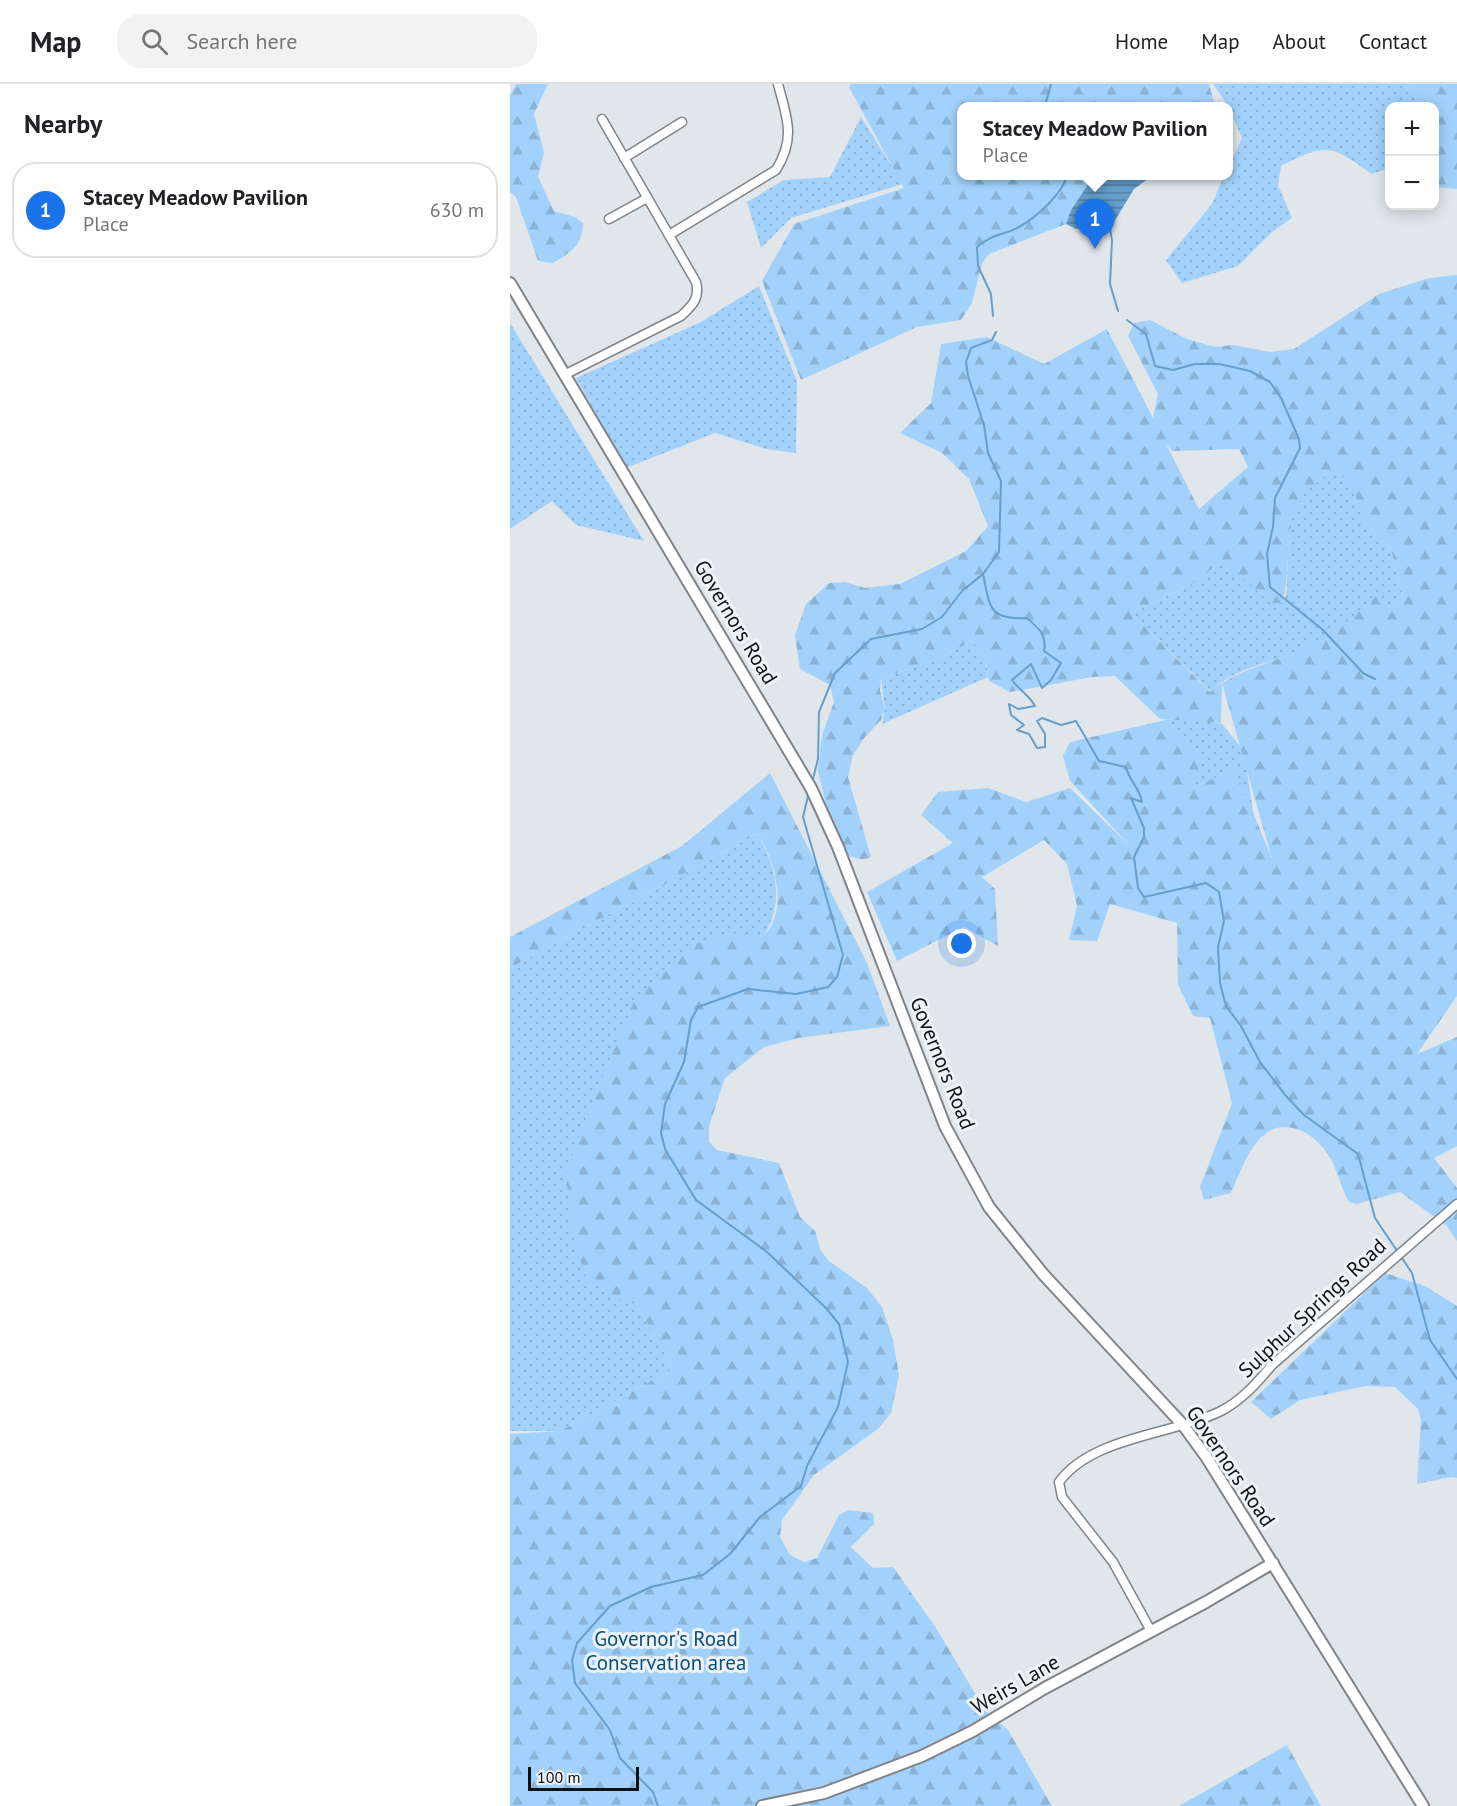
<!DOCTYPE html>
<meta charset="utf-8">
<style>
body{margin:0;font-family:"PT Sans",sans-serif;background:#f2f2f2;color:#202124}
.controls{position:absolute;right:18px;top:18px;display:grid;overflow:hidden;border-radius:12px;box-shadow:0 3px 15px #0003}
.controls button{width:54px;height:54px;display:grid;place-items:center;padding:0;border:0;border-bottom:2px solid #e0e0e0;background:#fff;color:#202124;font:30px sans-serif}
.scale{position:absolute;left:18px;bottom:15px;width:111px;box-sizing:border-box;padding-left:6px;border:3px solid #101113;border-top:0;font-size:16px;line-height:21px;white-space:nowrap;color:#101113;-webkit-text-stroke:4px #eef3f7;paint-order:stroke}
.you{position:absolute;left:452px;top:860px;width:21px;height:21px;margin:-15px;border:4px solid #fff;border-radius:50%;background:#1a73e8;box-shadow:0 0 0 9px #1a73e833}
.badge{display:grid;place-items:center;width:39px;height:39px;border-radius:50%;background:#1a73e8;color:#fff;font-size:20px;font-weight:700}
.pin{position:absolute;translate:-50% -50px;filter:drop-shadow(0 2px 3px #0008)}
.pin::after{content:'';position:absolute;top:32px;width:21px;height:18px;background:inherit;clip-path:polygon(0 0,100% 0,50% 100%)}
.popup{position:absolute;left:447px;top:18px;width:276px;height:78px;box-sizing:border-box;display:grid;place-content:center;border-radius:12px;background:#fff;filter:drop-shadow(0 2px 4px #0005);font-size:20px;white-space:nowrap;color:#757577}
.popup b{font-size:22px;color:#202124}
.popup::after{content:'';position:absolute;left:50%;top:100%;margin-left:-12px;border:12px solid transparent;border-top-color:#fff}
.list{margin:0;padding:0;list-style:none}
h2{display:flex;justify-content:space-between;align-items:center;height:78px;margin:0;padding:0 24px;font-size:26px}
h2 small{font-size:20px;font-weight:400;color:#757577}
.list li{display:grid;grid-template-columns:39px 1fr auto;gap:18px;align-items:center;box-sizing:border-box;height:96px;margin:0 12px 12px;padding:0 12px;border:2px solid #e0e0e0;border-radius:24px}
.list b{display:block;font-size:22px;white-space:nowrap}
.list p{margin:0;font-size:20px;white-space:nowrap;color:#757577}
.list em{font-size:20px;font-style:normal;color:#757577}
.icon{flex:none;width:33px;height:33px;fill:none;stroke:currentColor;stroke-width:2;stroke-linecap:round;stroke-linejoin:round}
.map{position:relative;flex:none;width:947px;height:1722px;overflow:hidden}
header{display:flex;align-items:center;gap:36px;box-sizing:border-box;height:84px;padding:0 30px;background:#fff;border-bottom:2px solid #e0e0e0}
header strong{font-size:28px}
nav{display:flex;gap:33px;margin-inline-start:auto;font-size:21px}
.search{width:420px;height:54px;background:#f2f2f2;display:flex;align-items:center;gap:15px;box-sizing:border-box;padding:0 21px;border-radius:24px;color:#757577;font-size:22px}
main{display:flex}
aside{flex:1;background:#fff}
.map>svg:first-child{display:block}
.grass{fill:url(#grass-dots)}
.forest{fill:url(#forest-firs);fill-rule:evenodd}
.water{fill:url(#water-rules)}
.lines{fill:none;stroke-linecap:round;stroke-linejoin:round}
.stream{stroke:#669ecc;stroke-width:2}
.street-casing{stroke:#808488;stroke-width:11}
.secondary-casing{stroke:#808488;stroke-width:14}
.street{stroke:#fff;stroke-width:8}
.secondary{stroke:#fff;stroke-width:10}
.labels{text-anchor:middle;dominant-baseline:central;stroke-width:6;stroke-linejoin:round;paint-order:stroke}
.street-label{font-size:21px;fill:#101113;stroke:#eef3f7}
.park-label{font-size:21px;fill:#0c4e7b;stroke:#eef3f7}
</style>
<header>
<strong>Map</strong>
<div class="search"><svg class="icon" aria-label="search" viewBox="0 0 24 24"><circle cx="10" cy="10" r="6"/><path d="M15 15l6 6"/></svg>Search here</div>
<nav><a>Home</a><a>Map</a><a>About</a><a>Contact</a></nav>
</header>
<main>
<aside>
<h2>Nearby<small></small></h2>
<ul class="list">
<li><span class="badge">1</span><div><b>Stacey Meadow Pavilion</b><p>Place</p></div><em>630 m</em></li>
</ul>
</aside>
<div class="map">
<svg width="947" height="1722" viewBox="0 0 947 1722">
<defs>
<pattern id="grass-dots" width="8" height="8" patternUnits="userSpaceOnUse" patternTransform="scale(1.5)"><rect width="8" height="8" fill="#a2d2fb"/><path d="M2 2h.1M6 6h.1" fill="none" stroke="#8ab3d6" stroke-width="1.8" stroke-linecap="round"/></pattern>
<pattern id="forest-firs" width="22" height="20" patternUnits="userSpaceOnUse" patternTransform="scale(1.5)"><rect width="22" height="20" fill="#a2d2fb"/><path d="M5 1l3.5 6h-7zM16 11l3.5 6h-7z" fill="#8ab3d6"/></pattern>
<pattern id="water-rules" width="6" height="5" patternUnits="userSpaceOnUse" patternTransform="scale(1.5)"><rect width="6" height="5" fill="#669ecc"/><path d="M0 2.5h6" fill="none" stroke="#537fa4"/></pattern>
</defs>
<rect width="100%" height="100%" fill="#e1e6ea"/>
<!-- grass -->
<g class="grass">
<path d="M703,0H898L909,22H880L879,84L862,90C821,61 817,58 771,82L768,101L782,134L762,148L728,182L672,199L656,176L702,120L714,92H718L719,83L732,54L718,22Z"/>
<polygon points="351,33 393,100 281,134 251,164 237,118 274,96 320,93"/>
<polygon points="249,202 287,297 286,369 256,365 205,349 116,384 66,294 191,238"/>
<polygon points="0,239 134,457 66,441 42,417 0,445"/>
<path d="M819,387L842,397L853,436L881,465L893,516C857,526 826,548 793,565C763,579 723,583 701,608L621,529L679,502L714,476L739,482L760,519L772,518L776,512C780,481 773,434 795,408C802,400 812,396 819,387Z"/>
<polygon points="462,556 476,578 478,593 372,640 375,625 371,595 437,571"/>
<polygon points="675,634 712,640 734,667 744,733 725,686 684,703 656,636"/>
<path d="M247,750C268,784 275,822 251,856L74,1038L71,1048L126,1219L163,1285L50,1347H0V884Z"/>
</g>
<!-- forest -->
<g class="forest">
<path d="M6,0H38L24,30L34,68L28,93L44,127L65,133L73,139C73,161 60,169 43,179L28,177L6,113L0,108V11Z"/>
<polygon points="341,0 699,0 705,22 452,22 452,92 580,92 581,96 561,126 556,140 479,170 472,179 462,219 451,236 407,243 291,296 252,197 284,140 394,104 339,3"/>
<polygon points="898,0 947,0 947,105 925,103 924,22 909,22"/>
<path d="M947,191V912L907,970L947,953V1062L924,1074L947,1104V1157L937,1142L890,1108L847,1120L839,1118C831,1104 828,1089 821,1075C813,1061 801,1050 787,1045C748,1032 733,1082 721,1109L694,1116L690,1103L722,1019L700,934L683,932L668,901L667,839L600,820L587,857L559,856L567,822L557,780L534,756L472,793L485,805L488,862L454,843L387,877L357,808L443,759L411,731L428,708L478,704L516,718L560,704L620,762L560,697L553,672L560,658L656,636L691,672L684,703L725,685L762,775L712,599L711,639L650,635L605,592L582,593L500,608L479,597L476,578L462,556L437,571L371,595L370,606L375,625L371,636L355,653L343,671L338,693L361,773C348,779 337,770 326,764L308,687L312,651L324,618L320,601L290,585L285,551L296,520L319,499L335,498L355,504L390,500L456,467L478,442L459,395L432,369L390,349L421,319L431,260L477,253L534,280L597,245L643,334L648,310L618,252L624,239L640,236L677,255L705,263L723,261L760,268L784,265L869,210L919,194ZM656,360L662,367L729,365L738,383L689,425ZM819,387L841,397L853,436L881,465L893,516L871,522L866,512C845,534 819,551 791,565C761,580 726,585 700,608L621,529L679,502L714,476L760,519H772C783,484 771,438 795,409C802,400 812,396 819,387Z"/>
<path d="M260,689L357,879L380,942L288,954L254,963L215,994L199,1042V1058L207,1066L269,1079L290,1133L305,1147L311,1167L319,1177L357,1204L372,1223L383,1256L389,1291L381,1329L369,1344L304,1391L272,1436L270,1453L280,1471L294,1478L307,1474L329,1431L339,1426L363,1429L364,1440L341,1463L363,1484L383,1483L426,1544L475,1626L498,1646L542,1722H0V1350L50,1347L163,1285L126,1219L119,1220L77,1197L64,1159L56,1090L74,1038L124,917L178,862L230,848L251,855C254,851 259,846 262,840C275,815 263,771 247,750L0,884V853L172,762Z"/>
<polygon points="875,1189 915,1202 947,1222 947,1394 941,1393 907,1400 911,1336 908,1325 885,1303 856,1302 790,1316 761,1335 741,1318"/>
<polygon points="777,1661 811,1722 669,1722"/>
</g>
<!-- water -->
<polygon class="water" points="580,92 642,92 624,105 604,138 566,145 556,140 561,126 581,96"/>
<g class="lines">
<!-- stream -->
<g class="stream">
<polyline points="537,22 536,18 541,0"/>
<polyline points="599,140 602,156 600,200 608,227"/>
<path d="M483,232L481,210L468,182L467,163C484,149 492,152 509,143C527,133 552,110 557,92"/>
<polyline points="617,236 636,250 645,282 663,286 685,280 709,280 740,287 760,298 771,314 789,355 790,364 765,414 763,443 757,470 760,503 813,546 853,589 865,595"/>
<path d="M473,490C480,523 478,536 517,534C529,545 537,550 534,567L551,579L541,596L532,604L521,580L502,596C509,606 519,611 525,622L508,625L499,620L501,631L514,641L507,646L519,650L527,664L535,663V650L527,637L532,634L551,641L566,637L589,677L616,683C619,697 630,704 632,718L621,714L634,744V753L624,773L628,804L634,813L696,799L709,808L714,837L708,863L710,899L716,922L731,942L750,978L776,1012L794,1031L848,1070L865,1134L902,1189L920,1256L947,1295"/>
<polyline points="303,695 308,675 309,628 325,589 361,555 412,545 432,533 452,507 473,490 489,468 491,397 478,369 474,341 458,292 456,278 461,264 482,256 486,248"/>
<polyline points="148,1722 143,1708 110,1674 100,1646 65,1599 62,1576 67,1559 100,1522 141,1503 193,1491 220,1470 250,1433 291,1402 297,1382 328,1323 338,1278 329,1240 316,1224 257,1168 186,1116 155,1065 151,1049 155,1020 174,978 181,936 188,923 238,905 286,910 318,903 327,893 333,871 293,733 298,712"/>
</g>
<!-- street casing -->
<g class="street-casing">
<g id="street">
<polyline points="114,74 172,38"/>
<polyline points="99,135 137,114"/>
<path d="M159,151L266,86C286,54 277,34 268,0"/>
<path d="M56,290L171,232C183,221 190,214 186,198L92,35"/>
<path d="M641,1547L603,1478L552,1413L549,1398C583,1352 663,1351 711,1327C732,1316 747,1299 762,1281L947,1120"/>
</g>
</g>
<!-- secondary casing -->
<g class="secondary-casing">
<g id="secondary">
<polyline points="0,199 301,704 328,763 435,1042 479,1123 533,1190 673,1341 697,1374 913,1722"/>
<polyline points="252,1722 314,1709 412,1672 463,1647 535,1604 696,1518 763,1479"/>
</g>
</g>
<!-- street -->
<use href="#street" class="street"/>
<!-- secondary -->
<use href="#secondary" class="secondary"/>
</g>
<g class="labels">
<!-- street labels -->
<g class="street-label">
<text transform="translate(226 538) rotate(59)">Governors Road</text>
<text transform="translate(433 979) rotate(68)">Governors Road</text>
<text transform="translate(802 1224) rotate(-43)">Sulphur Springs Road</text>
<text transform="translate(721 1382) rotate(56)">Governors Road</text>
<text transform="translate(505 1600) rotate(-30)">Weirs Lane</text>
</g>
<!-- park labels -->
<g class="park-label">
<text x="156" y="1554">Governor's Road<tspan x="156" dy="24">Conservation area</tspan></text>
</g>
</g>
</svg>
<div class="controls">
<button>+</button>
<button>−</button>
</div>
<div class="scale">100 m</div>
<div class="you"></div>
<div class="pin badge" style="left:585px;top:165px">1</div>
<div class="popup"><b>Stacey Meadow Pavilion</b>Place</div>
</div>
</main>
